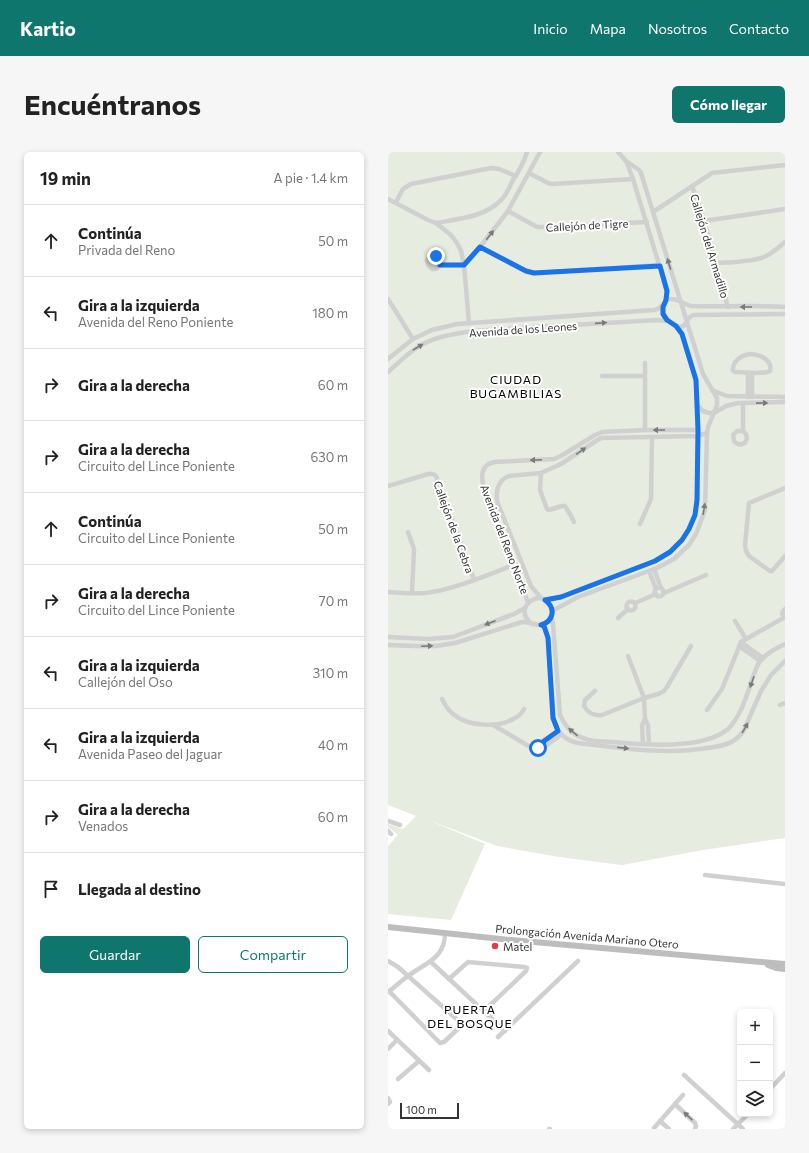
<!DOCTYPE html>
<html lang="es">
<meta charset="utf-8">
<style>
body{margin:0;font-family:Commissioner,sans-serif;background:#f6f6f6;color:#222}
.controls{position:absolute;right:12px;bottom:12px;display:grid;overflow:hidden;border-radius:6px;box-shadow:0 2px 6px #0003}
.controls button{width:36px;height:36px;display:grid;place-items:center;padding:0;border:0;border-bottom:1px solid #e0e0e0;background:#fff;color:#222;font:20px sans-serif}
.scale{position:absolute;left:12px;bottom:10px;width:59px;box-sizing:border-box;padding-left:4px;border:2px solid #333;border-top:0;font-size:11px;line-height:14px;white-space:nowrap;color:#333;-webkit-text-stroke:3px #fff;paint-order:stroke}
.stop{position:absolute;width:12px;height:12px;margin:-9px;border:3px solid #1a73e8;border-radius:50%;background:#fff}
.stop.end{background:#1a73e8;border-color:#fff;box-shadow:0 1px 4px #0008}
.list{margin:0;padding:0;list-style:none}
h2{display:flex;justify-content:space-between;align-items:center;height:52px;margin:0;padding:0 16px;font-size:17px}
h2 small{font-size:13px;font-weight:400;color:#767676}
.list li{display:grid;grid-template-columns:26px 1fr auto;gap:12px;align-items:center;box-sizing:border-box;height:72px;padding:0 16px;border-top:1px solid #e0e0e0}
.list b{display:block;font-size:15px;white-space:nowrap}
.list p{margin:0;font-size:13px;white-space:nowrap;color:#767676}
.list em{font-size:13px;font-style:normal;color:#767676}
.actions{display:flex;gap:8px;padding:12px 16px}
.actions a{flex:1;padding:9px 0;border:1px solid #0f766e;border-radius:6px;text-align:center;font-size:14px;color:#0f766e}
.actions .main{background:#0f766e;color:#fff}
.icon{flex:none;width:22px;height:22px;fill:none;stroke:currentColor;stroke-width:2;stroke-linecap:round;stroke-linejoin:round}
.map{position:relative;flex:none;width:397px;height:977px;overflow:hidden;border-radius:6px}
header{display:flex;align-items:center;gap:24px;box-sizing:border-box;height:56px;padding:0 20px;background:#0f766e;color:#fff}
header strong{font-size:19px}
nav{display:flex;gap:22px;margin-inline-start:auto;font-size:14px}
.intro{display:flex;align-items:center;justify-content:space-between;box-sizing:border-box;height:96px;padding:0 24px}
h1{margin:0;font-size:28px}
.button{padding:10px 18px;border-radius:6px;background:#0f766e;color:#fff;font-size:14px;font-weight:700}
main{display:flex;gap:24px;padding:0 24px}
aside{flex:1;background:#fff;border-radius:6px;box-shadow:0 2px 6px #0003}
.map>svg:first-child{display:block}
.green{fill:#e6ecdf}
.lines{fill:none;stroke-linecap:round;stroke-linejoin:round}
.street{stroke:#d0d0d0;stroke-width:4.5}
.secondary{stroke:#bdbdbd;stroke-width:6}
.oneway{fill:#7a7a7a}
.route{stroke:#1a73e8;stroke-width:5}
.poi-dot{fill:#e63946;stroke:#fff;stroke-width:1.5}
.labels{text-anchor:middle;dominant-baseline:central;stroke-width:4;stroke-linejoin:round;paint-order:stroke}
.street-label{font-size:11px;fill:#333;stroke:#fff}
.poi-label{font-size:11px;fill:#333;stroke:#fff;text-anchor:start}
.neighbourhood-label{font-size:12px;letter-spacing:1px;fill:#000;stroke:#fff}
</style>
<header>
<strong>Kartio</strong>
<nav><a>Inicio</a><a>Mapa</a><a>Nosotros</a><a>Contacto</a></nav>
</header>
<div class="intro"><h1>Encuéntranos</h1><a class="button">Cómo llegar</a></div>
<main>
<aside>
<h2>19 min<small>A pie · 1.4 km</small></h2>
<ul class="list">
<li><svg class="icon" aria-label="ahead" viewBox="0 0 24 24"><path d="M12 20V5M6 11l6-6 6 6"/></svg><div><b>Continúa</b><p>Privada del Reno</p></div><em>50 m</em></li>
<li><svg class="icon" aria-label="left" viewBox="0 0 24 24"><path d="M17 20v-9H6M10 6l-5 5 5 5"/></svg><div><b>Gira a la izquierda</b><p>Avenida del Reno Poniente</p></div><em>180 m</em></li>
<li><svg class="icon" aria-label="right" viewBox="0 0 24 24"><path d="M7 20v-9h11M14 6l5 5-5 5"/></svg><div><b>Gira a la derecha</b></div><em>60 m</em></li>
<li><svg class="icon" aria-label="right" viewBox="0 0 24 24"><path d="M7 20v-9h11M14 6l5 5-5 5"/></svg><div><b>Gira a la derecha</b><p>Circuito del Lince Poniente</p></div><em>630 m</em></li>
<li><svg class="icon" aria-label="ahead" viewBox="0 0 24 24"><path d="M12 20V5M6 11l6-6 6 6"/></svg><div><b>Continúa</b><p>Circuito del Lince Poniente</p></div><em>50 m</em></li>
<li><svg class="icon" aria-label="right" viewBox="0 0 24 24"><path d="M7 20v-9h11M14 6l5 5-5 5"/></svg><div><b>Gira a la derecha</b><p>Circuito del Lince Poniente</p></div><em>70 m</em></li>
<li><svg class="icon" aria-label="left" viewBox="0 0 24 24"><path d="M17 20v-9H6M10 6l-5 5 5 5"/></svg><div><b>Gira a la izquierda</b><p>Callejón del Oso</p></div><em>310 m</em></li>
<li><svg class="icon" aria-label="left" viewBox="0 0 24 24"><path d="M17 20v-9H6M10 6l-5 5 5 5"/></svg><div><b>Gira a la izquierda</b><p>Avenida Paseo del Jaguar</p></div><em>40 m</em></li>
<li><svg class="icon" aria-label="right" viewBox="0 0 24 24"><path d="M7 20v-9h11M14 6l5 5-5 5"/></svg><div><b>Gira a la derecha</b><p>Venados</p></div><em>60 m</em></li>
<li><svg class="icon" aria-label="arrive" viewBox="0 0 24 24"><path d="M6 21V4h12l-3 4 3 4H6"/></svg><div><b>Llegada al destino</b></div></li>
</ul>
<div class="actions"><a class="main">Guardar</a><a>Compartir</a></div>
</aside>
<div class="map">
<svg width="397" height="977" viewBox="0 0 397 977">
<rect width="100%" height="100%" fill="#fff"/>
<!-- green -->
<polygon class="green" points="0,0 397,0 397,686 315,698 234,713 171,705 109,694 38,667 97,692 63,768 0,762 0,694 10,683 0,675 0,672 15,677 28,664 0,653"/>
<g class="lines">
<!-- street -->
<g class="street">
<polyline points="141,21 160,31 164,32 245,27"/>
<polyline points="304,34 316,69 340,155"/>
<polyline points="0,47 40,68 48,71 63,83 69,91 73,99 76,113 81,171"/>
<polyline points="8,50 15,37 23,32 103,16 111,17 128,24"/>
<polyline points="120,59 149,75 154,75 259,70"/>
<polyline points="265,60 324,21 397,13"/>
<polyline points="316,69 397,57"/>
<path d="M48,71C70,67 98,65 114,47C119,42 122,34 125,28C131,19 136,10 139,0"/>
<polyline points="92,95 137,119 146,121 272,113"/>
<path d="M328,111C342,110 364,110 376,105C384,102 391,95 397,90"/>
<polyline points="52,113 52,109 49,104 44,104 39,108 40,113 44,117 48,117 52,113 76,113"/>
<polyline points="76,113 92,95 120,59 152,0"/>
<polyline points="0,147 25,187"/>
<path d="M278,148C289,144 294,153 304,154C335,155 366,153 397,155"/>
<path d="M288,174C300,178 297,166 305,163L397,162"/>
<path d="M361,202C370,202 385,207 382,219C374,223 357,220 347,220L345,219C344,210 352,204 361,202Z"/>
<polyline points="0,207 25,187 44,178 69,172 266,158 270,157 277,151 279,139 245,27 238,9 230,0"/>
<path d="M0,220C9,212 17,204 27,197C43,185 65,182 84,179L269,168L279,169"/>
<polyline points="214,224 256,224"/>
<polyline points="326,239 339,244 397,245"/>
<polyline points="360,245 360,221"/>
<polyline points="364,245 364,221"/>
<polyline points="310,254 315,259 321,261 326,261 338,254 350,251 397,250"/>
<polyline points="257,278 257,211"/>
<path d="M355,279H349L345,283L346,289C349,293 353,293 357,291L359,286L358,282L355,279V251"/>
<polyline points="153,321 152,338 159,357 161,358 174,354 177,354 183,364 186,370"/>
<polyline points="0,334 40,322 45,322 48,324 86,427"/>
<polyline points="397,336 361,351 357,393 358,399 361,404 382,419 384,419 397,404"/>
<polyline points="252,372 263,347 264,285"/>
<polyline points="20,380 26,397 24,441"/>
<polyline points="266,417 273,436"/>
<polyline points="261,419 268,437"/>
<circle cx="271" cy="440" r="4.5"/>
<path d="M0,440C12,441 25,442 37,441C65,438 102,422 128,412"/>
<polyline points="276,441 318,423"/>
<path d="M153,446L143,434L109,349C108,338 110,328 121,324L153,321L173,312L208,289L213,286L309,284L319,281"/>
<polyline points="157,448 173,445 267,409 282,400 294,388 301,377 307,363 309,348 310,278 308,228 294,182 288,174 277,166 275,160 275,153"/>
<circle cx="243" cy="454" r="4.5"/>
<path d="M140,451L127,413L96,337C93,325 92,312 107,310L166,307L173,304L207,283L214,280L257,278H310"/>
<polyline points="247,451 268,442"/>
<polyline points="397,457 395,459 394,462 397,465"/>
<polyline points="164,459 190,445 269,416 286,407 301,393 308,382 317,358 319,281 320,275 329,253 329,246 315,222 253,21 251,18 238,9"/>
<path d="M163,464L165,472L172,563C177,574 186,584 198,587C206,590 216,589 225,590C256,593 315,598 340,577C353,564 358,545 364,528C366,522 368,515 372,509C379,501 388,496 397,492"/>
<polyline points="230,466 240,457"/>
<polyline points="347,469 358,487"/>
<path d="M153,473L156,474L160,486L165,566C169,580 176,588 190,591C234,596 275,603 319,596C328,595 337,594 345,589C350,586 353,583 356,578L373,539L383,523L397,509"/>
<polyline points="0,485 40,487 65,485 126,462 137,456"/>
<polyline points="353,490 375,506"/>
<path d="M0,493L28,494H48L67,491L134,470C144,469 154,479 162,467C164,463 165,459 163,455C155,433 122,456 144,472"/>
<polyline points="351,494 372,509"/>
<polyline points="240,504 256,546 257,567 260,573 261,592"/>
<path d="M207,539L197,548L196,554C200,561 205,564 214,563L256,546L270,542L276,539L279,535L303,494"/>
<path d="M54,547C57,553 60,558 65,562C80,575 111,576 127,566C131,564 134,561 136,557"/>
<polyline points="392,553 397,551"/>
<polyline points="319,558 334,537 353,490 397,465"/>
<polyline points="105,573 146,597 150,596 155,593 159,593 173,583"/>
<polyline points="255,592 254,573 257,567"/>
<polyline points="155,593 157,589 170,579"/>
<polyline points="0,669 12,673"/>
<polyline points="0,679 3,682"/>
<polyline points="317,723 397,732"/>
<polyline points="0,809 10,815 73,871 73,874 56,890 52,891 50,889 1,839"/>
<polyline points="43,810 117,879"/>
<polyline points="61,827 80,810 136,815 139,816 138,819 96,859"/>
<path d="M0,840C7,835 13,829 20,824C37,811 57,807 57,781"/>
<polyline points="0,879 41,918"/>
<polyline points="110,885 190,809"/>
<polyline points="0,897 9,888"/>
<polyline points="296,923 355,977"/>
<polyline points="10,927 31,909"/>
<polyline points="382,937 397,921"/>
<polyline points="0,946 2,950 0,952"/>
<polyline points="287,952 307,971 308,974 307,977"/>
<polyline points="272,969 281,977"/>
<polyline points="266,976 295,943"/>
<polyline points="161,977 162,977"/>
<polyline points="345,977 360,962"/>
</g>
<!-- secondary -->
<g class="secondary">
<polyline points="0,775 123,788 397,812"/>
<polyline points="380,813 388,816 397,817"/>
</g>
</g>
<!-- one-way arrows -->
<defs><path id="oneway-solid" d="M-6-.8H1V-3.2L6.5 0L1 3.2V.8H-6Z"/></defs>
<g class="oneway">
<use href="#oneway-solid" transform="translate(102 83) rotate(-52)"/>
<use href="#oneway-solid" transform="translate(281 112) rotate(-107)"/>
<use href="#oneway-solid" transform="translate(358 155) rotate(-180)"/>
<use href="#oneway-solid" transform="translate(213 171) rotate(-4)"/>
<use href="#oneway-solid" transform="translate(30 195) rotate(-31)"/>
<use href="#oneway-solid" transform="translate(374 251) rotate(-1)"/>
<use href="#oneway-solid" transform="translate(271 278) rotate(180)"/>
<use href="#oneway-solid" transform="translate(193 299) rotate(-35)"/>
<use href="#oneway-solid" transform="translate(148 308) rotate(178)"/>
<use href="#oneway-solid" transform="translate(316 357) rotate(-81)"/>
<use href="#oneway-solid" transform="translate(102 471) rotate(159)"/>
<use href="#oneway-solid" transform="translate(39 494) rotate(-3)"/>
<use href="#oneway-solid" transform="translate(364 530) rotate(109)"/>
<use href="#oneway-solid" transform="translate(357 576) rotate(-60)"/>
<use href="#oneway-solid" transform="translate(185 580) rotate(-140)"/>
<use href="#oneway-solid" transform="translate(235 596) rotate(7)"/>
<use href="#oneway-solid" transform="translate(300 964) rotate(-137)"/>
</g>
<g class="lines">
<!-- route -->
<path class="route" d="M48,104L52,107V113H76L92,95L138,119L146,121L272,114L279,139L278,148L275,155V162L279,168L288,174L294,182L308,228L310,278L309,348L307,363L301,377L294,388L282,400L267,409L173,445L157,448C168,456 166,469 153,473L156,474L160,486L165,566L170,579L156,589L155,593L150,596"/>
</g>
<!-- markers -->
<circle class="poi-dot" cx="107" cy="794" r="4"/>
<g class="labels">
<!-- street labels -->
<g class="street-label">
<text transform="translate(199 73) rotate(-3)">Callejón de Tigre</text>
<text transform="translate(322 94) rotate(73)">Callejón del Armadillo</text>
<text transform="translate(135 177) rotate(-4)">Avenida de los Leones</text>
<text transform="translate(66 375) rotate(70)">Callejón de la Cebra</text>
<text transform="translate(117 387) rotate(69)">Avenida del Reno Norte</text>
<text transform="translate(199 784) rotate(5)">Prolongación Avenida Mariano Otero</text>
</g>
<!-- poi labels -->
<g class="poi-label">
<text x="115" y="794">Matel</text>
</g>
<!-- neighbourhood labels -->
<g class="neighbourhood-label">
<text x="128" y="227">CIUDAD<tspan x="128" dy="14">BUGAMBILIAS</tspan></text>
<text x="82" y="857">PUERTA<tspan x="82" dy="14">DEL BOSQUE</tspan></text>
</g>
</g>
</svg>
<div class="controls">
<button>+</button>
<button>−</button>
<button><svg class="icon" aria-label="layers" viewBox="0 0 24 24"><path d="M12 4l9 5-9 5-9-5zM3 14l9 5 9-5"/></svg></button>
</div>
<div class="scale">100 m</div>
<div class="stop" style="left:150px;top:596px"></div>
<div class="stop end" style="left:48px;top:104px"></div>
</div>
</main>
